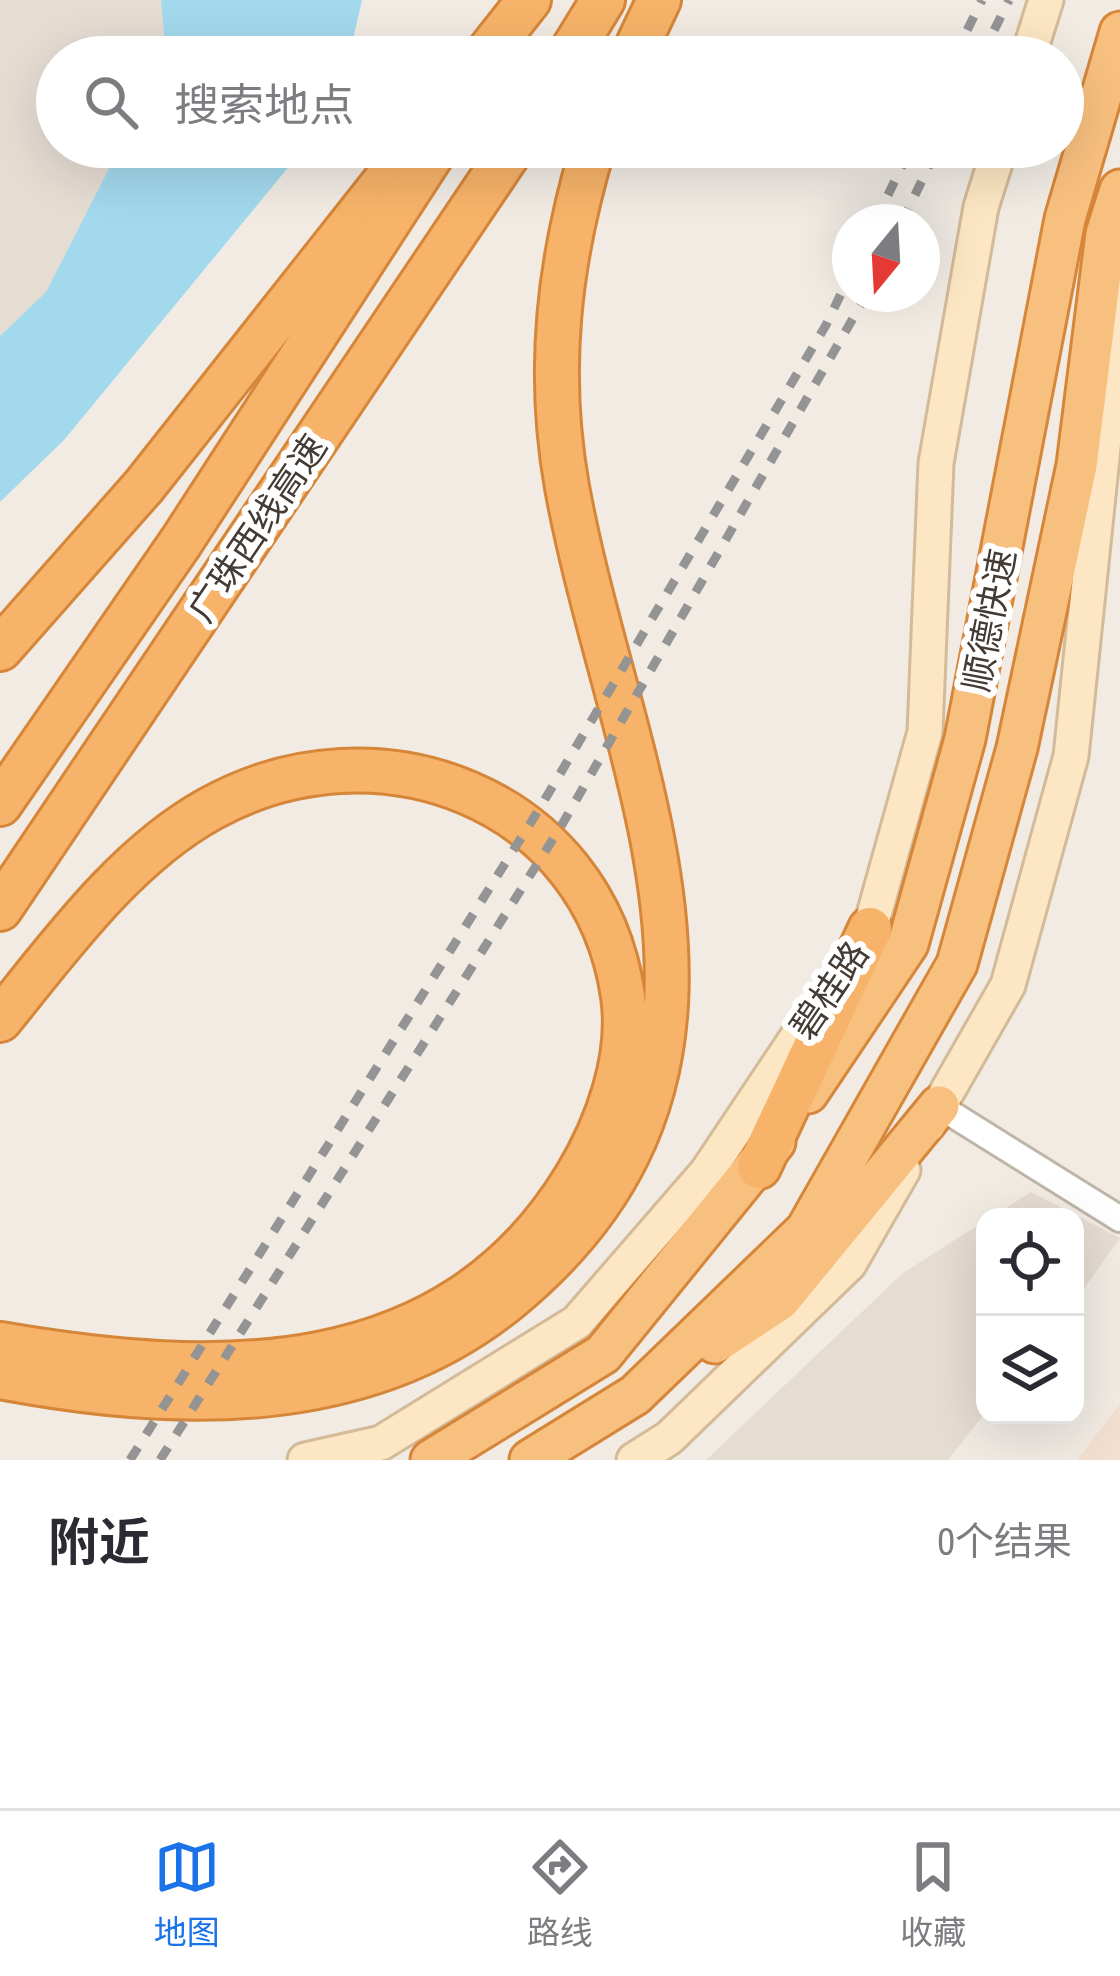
<!DOCTYPE html>
<html lang="zh">
<meta charset="utf-8">
<style>
body{margin:0;font-family:"Archivo Narrow","Noto Sans SC",sans-serif;background:#f2f2f3;color:#2b2b33}
.controls{position:absolute;right:36px;bottom:36px;display:grid;overflow:hidden;border-radius:24px;box-shadow:0 12px 48px #0002}
.controls button{width:108px;height:108px;display:grid;place-items:center;padding:0;border:0;border-bottom:3px solid #e1e1e2;background:#fff;color:#2b2b33;font:60px sans-serif}
.compass{position:absolute;left:832px;top:204px;width:108px;height:108px;border-radius:50%;background:#fff;box-shadow:0 12px 48px #0002;rotate:198deg}
.list{margin:0;padding:0;list-style:none}
h2{display:flex;justify-content:space-between;align-items:center;height:156px;margin:0;padding:0 48px;font-size:51px}
h2 small{font-size:39px;font-weight:400;color:#7c7c81}
.icon{flex:none;width:66px;height:66px;fill:none;stroke:currentColor;stroke-width:2;stroke-linecap:round;stroke-linejoin:round}
.map{position:relative;flex:none;width:1120px;height:1460px;overflow:hidden}
.search{position:absolute;background:#fff;box-shadow:0 12px 48px #0002;left:36px;right:36px;top:36px;height:132px;display:flex;align-items:center;gap:30px;box-sizing:border-box;padding:0 42px;border-radius:66px;color:#7c7c81;font-size:45px}
.sheet{height:348px;background:#fff}
nav{display:flex;justify-content:space-around;align-items:center;box-sizing:border-box;height:168px;border-top:3px solid #e1e1e2;background:#fff;font-size:33px;color:#7c7c81}
nav a{display:grid;justify-items:center;gap:6px}
nav .on{color:#1a73e8}
.map>svg:first-child{display:block}
.residential{fill:#e5dcd2}
.commercial{fill:#f3dfcf}
.water{fill:#a2d9ec}
.lines{fill:none;stroke-linecap:round;stroke-linejoin:round}
.minor-casing{stroke:#bfb5aa;stroke-width:30}
.secondary-casing{stroke:#d3ba98;stroke-width:39}
.trunk-casing{stroke:#d68639;stroke-width:45}
.motorway-casing{stroke:#d68639;stroke-width:48}
.minor{stroke:#fff;stroke-width:24}
.secondary{stroke:#fce6c3;stroke-width:33}
.trunk{stroke:#f8c07f;stroke-width:39}
.motorway{stroke:#f7b369;stroke-width:42}
.rail{stroke:#949494;stroke-width:9;stroke-dasharray:15 15;stroke-linecap:butt}
.labels{text-anchor:middle;dominant-baseline:central;stroke-width:12;stroke-linejoin:round;paint-order:stroke}
.street-label{font-size:36px;fill:#433b34;stroke:#fff}
</style>
<div class="map">
<svg width="1120" height="1460" viewBox="0 0 1120 1460">
<rect width="100%" height="100%" fill="#f1ebe4"/>
<!-- residential -->
<g class="residential">
<polygon points="0,0 161,0 168,53 57,57 57,147 120,147 46,292 0,336"/>
<polygon points="1031,1192 1120,1238 1075,1301 1075,1217 992,1217"/>
<polygon points="985,1221 985,1413 948,1460 706,1460 903,1273"/>
</g>
<!-- commercial -->
<polygon class="commercial" points="1120,1404 1120,1460 1077,1460"/>
<!-- water -->
<g class="water">
<polygon points="161,0 362,0 349,57 166,57"/>
<polygon points="120,147 305,147 64,440 0,502 0,336 46,292"/>
</g>
<g class="lines">
<!-- minor casing -->
<g class="minor-casing">
<polyline id="minor" points="939,1106 1120,1219"/>
</g>
<!-- secondary casing -->
<g class="secondary-casing">
<g id="secondary">
<polyline points="1028,57 1046,0"/>
<polyline points="857,949 870,929 925,732 936,463 981,207 1000,147"/>
<polyline points="928,1125 1008,985 1071,756 1120,284"/>
<polyline points="305,1460 381,1443 577,1322 707,1172 818,1006"/>
<polyline points="634,1460 669,1438 849,1264 903,1170"/>
</g>
</g>
<!-- trunk casing -->
<g class="trunk-casing">
<g id="trunk">
<polyline points="808,1093 908,944 965,739 1065,219 1120,32"/>
<polyline points="715,1343 780,1300 939,1106"/>
<polyline points="431,1460 603,1354 775,1142"/>
<polyline points="530,1460 635,1395 806,1230 957,964 1017,748 1077,465 1106,234 1120,190"/>
</g>
</g>
<!-- motorway casing -->
<g class="motorway-casing">
<g id="motorway">
<polyline points="484,57 529,0"/>
<polyline points="568,57 603,0"/>
<polyline points="632,57 659,0"/>
<polyline points="0,649 144,486 389,176"/>
<polyline points="0,804 181,542 437,147"/>
<polyline points="0,909 513,147"/>
<path d="M0,1020C60,946 125,856 210,809C377,716 594,797 623,996C632,1057 607,1126 576,1177C448,1388 215,1381 0,1344"/>
<polyline points="759,1167 870,929"/>
<path d="M0,1377C174,1410 366,1417 510,1298C791,1066 619,773 567,487C546,370 559,260 593,147"/>
</g>
</g>
<!-- minor -->
<use href="#minor" class="minor"/>
<!-- secondary -->
<use href="#secondary" class="secondary"/>
<!-- trunk -->
<use href="#trunk" class="trunk"/>
<!-- motorway -->
<use href="#motorway" class="motorway"/>
<!-- rail -->
<g class="rail">
<polyline points="954,57 982,0"/>
<polyline points="981,57 1009,0"/>
<polyline points="875,222 911,147"/>
<polyline points="902,222 938,147"/>
<polyline points="130,1460 538,811 826,325 850,275"/>
<polyline points="160,1460 560,828 867,294"/>
</g>
</g>
<g class="labels">
<!-- street labels -->
<g class="street-label">
<text transform="translate(257 528) rotate(-56)">广珠西线高速</text>
<text transform="translate(989 620) rotate(-79)">顺德快速</text>
<text transform="translate(829 990) rotate(-56)">碧桂路</text>
</g>
</g>
</svg>
<div class="controls">
<button><svg class="icon" aria-label="locate" viewBox="0 0 24 24"><circle cx="12" cy="12" r="6"/><path d="M12 2v4M12 18v4M2 12h4M18 12h4"/></svg></button>
<button><svg class="icon" aria-label="layers" viewBox="0 0 24 24"><path d="M12 4l9 5-9 5-9-5zM3 14l9 5 9-5"/></svg></button>
</div>
<svg class="compass" viewBox="-18 -18 36 36"><path d="M0-13l5 13h-10z" fill="#e53935"/><path d="M0 13l5-13h-10z" fill="#7c7c81"/></svg>
<div class="search"><svg class="icon" aria-label="search" viewBox="0 0 24 24"><circle cx="10" cy="10" r="6"/><path d="M15 15l6 6"/></svg>搜索地点</div>
</div>
<section class="sheet">
<h2>附近<small>0个结果</small></h2>
<ul class="list">
</ul>
</section>
<nav>
<a class="on"><svg class="icon" aria-label="map" viewBox="0 0 24 24"><path d="M3 6l6-2 6 2 6-2v14l-6 2-6-2-6 2zM9 4v14M15 6v14"/></svg>地图</a>
<a><svg class="icon" aria-label="directions" viewBox="0 0 24 24"><path d="M12 3l9 9-9 9-9-9zM9 14v-3h6M13 9l2 2-2 2"/></svg>路线</a>
<a><svg class="icon" aria-label="saved" viewBox="0 0 24 24"><path d="M7 4h10v16l-5-4-5 4z"/></svg>收藏</a>
</nav>
